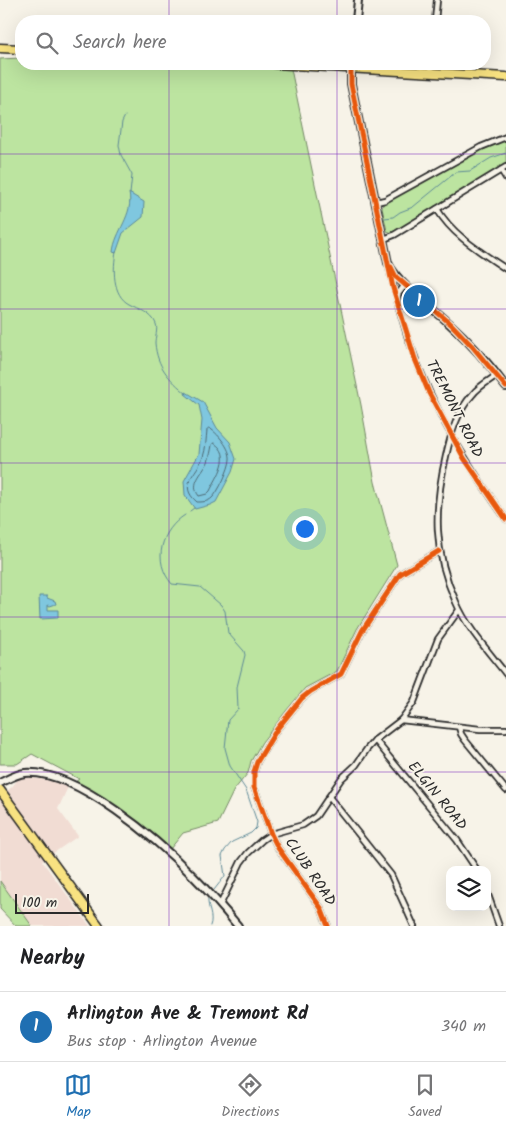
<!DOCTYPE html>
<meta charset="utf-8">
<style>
body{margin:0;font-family:Kalam,sans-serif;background:#f2f2f2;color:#202124}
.controls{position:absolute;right:15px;bottom:15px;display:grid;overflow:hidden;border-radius:10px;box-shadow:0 5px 20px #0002}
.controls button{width:45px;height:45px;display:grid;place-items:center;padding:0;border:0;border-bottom:1px solid #e0e0e0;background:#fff;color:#202124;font:25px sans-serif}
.scale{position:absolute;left:15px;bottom:12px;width:74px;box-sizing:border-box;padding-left:5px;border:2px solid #2b2b2b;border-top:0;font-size:14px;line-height:18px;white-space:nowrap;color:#2b2b2b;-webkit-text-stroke:4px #f7f3e8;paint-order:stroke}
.you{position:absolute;left:304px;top:528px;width:18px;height:18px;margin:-12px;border:4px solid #fff;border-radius:50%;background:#1a73e8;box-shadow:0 0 0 8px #1a73e833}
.badge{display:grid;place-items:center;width:32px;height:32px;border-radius:50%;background:#1f6fb2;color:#fff;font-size:16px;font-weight:700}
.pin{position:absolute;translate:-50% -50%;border:2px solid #fff;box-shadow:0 1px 5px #0006}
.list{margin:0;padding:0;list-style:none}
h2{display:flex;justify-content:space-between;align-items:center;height:65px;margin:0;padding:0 20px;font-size:21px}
h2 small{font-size:16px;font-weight:400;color:#757577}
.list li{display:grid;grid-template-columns:32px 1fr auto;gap:15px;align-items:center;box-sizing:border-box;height:70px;padding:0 20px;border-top:1px solid #e0e0e0}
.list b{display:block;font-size:19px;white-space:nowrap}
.list p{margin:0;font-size:16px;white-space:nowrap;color:#757577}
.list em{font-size:16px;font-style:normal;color:#757577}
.icon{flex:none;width:28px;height:28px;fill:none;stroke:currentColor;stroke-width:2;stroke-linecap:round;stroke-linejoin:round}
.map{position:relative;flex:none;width:506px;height:926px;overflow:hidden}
.search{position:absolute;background:#fff;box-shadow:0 5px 20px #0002;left:15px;right:15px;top:15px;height:55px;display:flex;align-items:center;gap:12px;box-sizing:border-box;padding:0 18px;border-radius:20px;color:#757577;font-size:19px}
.sheet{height:135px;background:#fff}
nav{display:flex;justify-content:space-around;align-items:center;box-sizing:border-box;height:70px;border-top:1px solid #e0e0e0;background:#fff;font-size:14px;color:#757577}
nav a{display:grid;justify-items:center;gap:2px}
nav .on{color:#1f6fb2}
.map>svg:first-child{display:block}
.built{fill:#f1dcd3}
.green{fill:#bce4a0;stroke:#748866}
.water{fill:#7fc7df;stroke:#5d8997}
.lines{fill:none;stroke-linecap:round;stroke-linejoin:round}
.shore{stroke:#4d6973;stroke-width:1}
.stream{stroke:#5d8997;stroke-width:1}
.street-casing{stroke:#2b2b2b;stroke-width:8}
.secondary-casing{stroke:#2b2b2b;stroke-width:10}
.primary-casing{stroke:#2b2b2b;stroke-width:11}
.street{stroke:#f7f3e8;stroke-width:4.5}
.secondary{stroke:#f7f3e8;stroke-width:6}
.primary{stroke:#f8e281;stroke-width:8}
.cycleway-casing{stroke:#f7f3e8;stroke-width:8}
.cycleway{stroke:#e8590c;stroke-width:5}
.grid{fill:none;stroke:#7b2cbf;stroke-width:1;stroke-opacity:0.55}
.labels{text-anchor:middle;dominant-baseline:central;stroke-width:4;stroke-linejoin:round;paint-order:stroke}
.street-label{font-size:15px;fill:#2b2b2b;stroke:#f7f3e8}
</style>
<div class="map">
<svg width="506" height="926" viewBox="0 0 506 926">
<rect width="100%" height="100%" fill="#f7f3e8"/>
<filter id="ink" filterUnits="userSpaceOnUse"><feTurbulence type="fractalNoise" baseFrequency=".02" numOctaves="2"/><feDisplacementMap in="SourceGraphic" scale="10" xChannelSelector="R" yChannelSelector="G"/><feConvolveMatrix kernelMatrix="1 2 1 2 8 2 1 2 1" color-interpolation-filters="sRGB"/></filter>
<g filter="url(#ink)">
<!-- built -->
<polygon class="built" points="24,777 53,781 68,787 58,809 78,836 42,861 90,926 32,926 0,881 0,796 12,787 18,779"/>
<!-- green -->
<g class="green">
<path d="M21,58V64H133L291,69L361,405L375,482L397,565L357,629L337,671L305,688L286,711L262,742L251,761L248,773L234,790L218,823L183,833L170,849C141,823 109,801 75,782L79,779L32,754L17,764H0V59Z"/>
<polygon points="506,140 506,164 392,233 387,231 382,208 384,201 473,154"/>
<polygon points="0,881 32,926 16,926 0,909"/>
</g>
<!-- water -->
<g class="water">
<path d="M129,193L144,202L143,217L123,233L116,253L113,252C115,231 134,215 129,193Z"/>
<polygon points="186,392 203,402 217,428 230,442 236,459 232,472 216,502 210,505 195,509 185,495 184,481 199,454 202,420 199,405 185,394"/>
<polygon points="39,596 47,596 47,598 55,601 56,604 50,606 48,605 48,610 58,610 58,618 40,619"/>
</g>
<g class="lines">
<!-- shore -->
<g class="shore">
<path d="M209,428C217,432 231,449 230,459C230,468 218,493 212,498C208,502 202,502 197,502C177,485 197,474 203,457C206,449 206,439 207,430Z"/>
<path d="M214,443C234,455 217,476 210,491L207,494L199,496C189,483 203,473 208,462C210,456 211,451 212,445Z"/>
</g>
<!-- stream -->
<g class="stream">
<polyline points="125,116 122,122 119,145 121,155 132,175 130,194"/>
<polyline points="385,218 393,217 400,212 413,207 456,172 470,171 491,158 506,153"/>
<path d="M116,252C113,268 112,295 129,304C138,309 152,313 156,324C158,330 155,337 155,343C157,367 169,379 187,394"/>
<polyline points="190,511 194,508"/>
<path d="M185,515C161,530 152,561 172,584L200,587L221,605L225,611L228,633L244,651L245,655L237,687L238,709L228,720L225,748L230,766L246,790L257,822L256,828L251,833L232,842L225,850L222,856L225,876L214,890"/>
<path d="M208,899C207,908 214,916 210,926"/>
</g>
<!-- street casing -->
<g class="street-casing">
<g id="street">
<polyline points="435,21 437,0"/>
<polyline points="430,73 431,64"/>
<polyline points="501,170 506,178"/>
<polyline points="376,202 385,200 481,147 506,137"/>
<path d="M437,209C453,236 481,252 506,269"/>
<polyline points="384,239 394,235 506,167"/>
<path d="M389,267C391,281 396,294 399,308C421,390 457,450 506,519"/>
<polyline points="398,300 398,294 405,285"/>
<path d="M497,375C489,381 479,386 473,394C457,411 451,434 446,456C434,508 433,552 456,602C467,628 488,651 506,674"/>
<polyline points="401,720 480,729 506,729"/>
<polyline points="459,727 461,734 465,740 506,790"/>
<polyline points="375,740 457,840 477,870"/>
<polyline points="329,797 391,875 414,926"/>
<polyline points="487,892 499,926"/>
<polyline points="220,905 241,862 248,853 262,840 271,834 303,825 316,816 341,779 356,765 367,749 375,740 401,720 414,702 438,639 459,610"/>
<polyline points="328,926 321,908 278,848 271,834 254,787 254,772 257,762 277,729 302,698 311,691 341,674 362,631 400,574 439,551"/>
</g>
</g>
<!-- secondary casing -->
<g class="secondary-casing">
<g id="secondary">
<polyline points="356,21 358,0"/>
<path d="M351,64V84L388,263C401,288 429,304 449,323C470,342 489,364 506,387"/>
<path d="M0,783C8,779 16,774 25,773C76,769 160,842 194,877C210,893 224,909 238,926"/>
</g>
</g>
<!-- primary casing -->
<g class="primary-casing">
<g id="primary">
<polyline points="0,48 21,49"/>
<polyline points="275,64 506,77"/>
<polyline points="0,790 99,926"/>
</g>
</g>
<!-- street -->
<use href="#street" class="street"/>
<!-- secondary -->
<use href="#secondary" class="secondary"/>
<!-- primary -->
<use href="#primary" class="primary"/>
<!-- cycleway casing -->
<g class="cycleway-casing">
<g id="cycleway">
<polyline points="351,64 351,84 393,288 415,359 429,393 464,458 506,519"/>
<polyline points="391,267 396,277 451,324 472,346 506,387"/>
<polyline points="328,926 321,908 278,848 271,834 254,787 254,772 257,762 277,729 302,698 311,691 341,674 362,631 400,574 439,551"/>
</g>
</g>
<!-- cycleway -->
<use href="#cycleway" class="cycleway"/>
</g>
</g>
<!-- grid -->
<path class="grid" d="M169,0V21M337,0V21M169,64V926M337,64V926M0,154H506M0,309H506M0,463H506M0,617H506M0,772H506"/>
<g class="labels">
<!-- street labels -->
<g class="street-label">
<text transform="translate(454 409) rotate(63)">TREMONT ROAD</text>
<text transform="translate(437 796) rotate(51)">ELGIN ROAD</text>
<text transform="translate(310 872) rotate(56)">CLUB ROAD</text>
</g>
</g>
</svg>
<div class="controls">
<button><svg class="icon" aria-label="layers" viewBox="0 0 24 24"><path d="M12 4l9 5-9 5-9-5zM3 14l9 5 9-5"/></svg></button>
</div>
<div class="scale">100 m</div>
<div class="you"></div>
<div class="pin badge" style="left:419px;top:301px">1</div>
<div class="search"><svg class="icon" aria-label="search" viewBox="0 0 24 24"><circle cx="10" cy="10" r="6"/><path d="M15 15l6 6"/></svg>Search here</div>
</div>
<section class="sheet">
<h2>Nearby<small></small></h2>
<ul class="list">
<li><span class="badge">1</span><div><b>Arlington Ave &amp; Tremont Rd</b><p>Bus stop · Arlington Avenue</p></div><em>340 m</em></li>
</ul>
</section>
<nav>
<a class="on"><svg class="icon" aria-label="map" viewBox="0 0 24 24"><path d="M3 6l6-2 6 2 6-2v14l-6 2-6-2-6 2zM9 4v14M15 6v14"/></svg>Map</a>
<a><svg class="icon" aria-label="directions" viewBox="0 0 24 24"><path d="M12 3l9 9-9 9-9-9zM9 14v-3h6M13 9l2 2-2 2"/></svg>Directions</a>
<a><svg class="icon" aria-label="saved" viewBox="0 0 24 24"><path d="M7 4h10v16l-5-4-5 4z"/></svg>Saved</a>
</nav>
